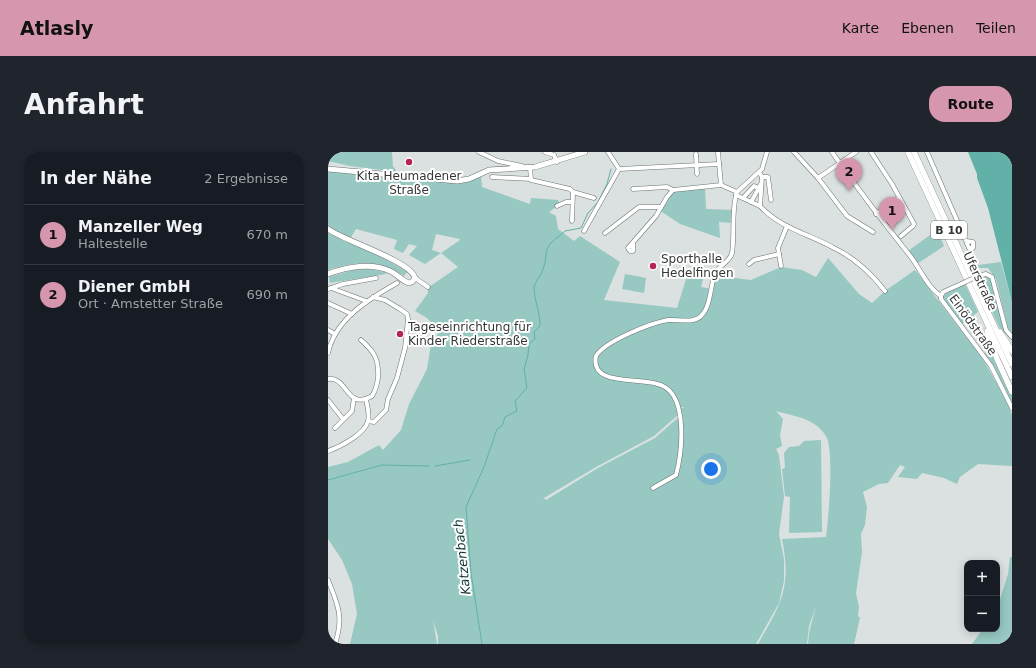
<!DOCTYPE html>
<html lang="de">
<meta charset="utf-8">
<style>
body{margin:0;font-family:"DejaVu Sans",sans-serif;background:#20242c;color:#f1f3f6}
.controls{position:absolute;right:12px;bottom:12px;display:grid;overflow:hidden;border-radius:8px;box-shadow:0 2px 10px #0003}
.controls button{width:36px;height:36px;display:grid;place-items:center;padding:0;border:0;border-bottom:1px solid #363941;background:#171b24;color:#f1f3f6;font:20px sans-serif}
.you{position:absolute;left:383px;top:317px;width:14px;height:14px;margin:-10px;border:3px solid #fff;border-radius:50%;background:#1a73e8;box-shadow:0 0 0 6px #1a73e833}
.badge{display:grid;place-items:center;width:26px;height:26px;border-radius:50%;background:#d696ae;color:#111;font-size:13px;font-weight:700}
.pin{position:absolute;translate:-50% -33px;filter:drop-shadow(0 1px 2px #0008)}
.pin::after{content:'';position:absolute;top:21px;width:14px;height:12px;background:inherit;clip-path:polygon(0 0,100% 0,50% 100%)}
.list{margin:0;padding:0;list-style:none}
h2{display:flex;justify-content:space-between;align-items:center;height:52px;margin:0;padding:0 16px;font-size:17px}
h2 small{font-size:13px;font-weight:400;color:#9ea1a6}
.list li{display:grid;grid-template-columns:26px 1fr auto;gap:12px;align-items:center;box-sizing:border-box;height:60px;padding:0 16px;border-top:1px solid #363941}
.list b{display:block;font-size:15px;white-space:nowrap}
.list p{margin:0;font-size:13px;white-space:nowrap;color:#9ea1a6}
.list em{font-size:13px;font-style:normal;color:#9ea1a6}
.map{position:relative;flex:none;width:684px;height:492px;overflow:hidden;border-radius:16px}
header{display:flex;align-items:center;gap:24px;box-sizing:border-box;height:56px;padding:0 20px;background:#d696ae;color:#111}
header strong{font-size:19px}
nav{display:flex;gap:22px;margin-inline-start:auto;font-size:14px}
.intro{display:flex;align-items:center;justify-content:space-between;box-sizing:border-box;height:96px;padding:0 24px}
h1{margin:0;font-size:28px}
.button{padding:10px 18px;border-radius:16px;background:#d696ae;color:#111;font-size:14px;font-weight:700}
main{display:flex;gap:24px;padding:0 24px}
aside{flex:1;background:#171b24;border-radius:16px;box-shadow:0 2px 10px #0003}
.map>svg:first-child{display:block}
.green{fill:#97c8c2;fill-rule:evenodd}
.water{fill:#62b1a8}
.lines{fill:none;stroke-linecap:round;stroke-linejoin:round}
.stream{stroke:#62b1a8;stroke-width:1}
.minor-casing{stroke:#6b7271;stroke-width:5}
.major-casing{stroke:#6b7271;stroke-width:6}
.highway-casing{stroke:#6b7271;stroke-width:6}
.minor{stroke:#fff;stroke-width:4}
.major{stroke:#fff;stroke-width:5}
.highway{stroke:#fff;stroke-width:5.5}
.minor-bridge-casing{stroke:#6b7271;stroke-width:5;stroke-linecap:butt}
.minor-bridge{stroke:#fff;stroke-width:4}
.poi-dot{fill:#b52555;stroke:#fff;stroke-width:1.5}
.labels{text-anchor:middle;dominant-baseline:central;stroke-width:4;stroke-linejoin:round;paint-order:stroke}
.shield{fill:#fff;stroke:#727473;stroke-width:1}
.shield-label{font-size:11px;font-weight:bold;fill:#353837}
.poi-label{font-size:12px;fill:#353837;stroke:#fff;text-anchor:start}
.street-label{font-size:12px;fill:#353837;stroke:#fff}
.water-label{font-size:13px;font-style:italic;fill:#163c39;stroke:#fff}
</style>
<header>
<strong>Atlasly</strong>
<nav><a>Karte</a><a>Ebenen</a><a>Teilen</a></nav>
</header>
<div class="intro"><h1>Anfahrt</h1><a class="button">Route</a></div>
<main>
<aside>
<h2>In der Nähe<small>2 Ergebnisse</small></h2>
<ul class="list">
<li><span class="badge">1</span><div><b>Manzeller Weg</b><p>Haltestelle</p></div><em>670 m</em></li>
<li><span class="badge">2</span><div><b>Diener GmbH</b><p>Ort · Amstetter Straße</p></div><em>690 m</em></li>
</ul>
</aside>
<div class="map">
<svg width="684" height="492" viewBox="0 0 684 492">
<rect width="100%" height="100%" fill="#dae1e0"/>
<!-- green -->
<g class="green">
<polygon points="0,0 64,0 65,14 69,20 22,14 0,9"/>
<path d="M0,19L81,27V30L84,27L130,31L153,24L154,35L202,52L203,46L230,48L232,52L221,60L228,64L230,77L246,89L252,84L292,110L276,148L349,156L359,124L375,127L373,135L384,137L386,124L393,113L397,121L407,126L423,128L453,115L474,118L488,125L500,106L531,142L544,151L557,139L587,118L655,207L680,251L684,263V314L650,312L632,325L629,332L616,326L594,321L589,327L570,325L577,315L572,313L560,331L551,332L535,340L539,355L537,373L533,382L534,400L528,441L531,455L530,464L532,466L526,492H480L481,481L488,454L481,474L479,492H430C453,452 464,435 454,387L498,385C501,362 505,311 500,289C499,284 493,277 489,274C478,265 462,263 448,259L455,267L452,283L454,294L448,297L451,303L456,345L451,382L456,407V429L451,451L428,492H110V484L105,469L109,492H22L29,462L24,432L14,408L0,387V315L20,310L51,293L55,298L73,278L81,252L99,217L103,192L112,179L99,166L87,159L100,141V135H101L130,115L113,101L97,112L81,103L89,94L81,92L75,101L66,97L69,88L28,77L22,87L0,74ZM108,82L132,87V88L113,101L104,98ZM350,255H358L352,256V264L327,286L270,316L218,348L214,345L216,346L268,315L326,284L351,262Z"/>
<polygon points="377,34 378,57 405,58 404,71 391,70 392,86 352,72 331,58 345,38"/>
<polygon points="609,78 616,94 589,112 580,99"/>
<path d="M0,81L52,104L79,120L76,124C50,107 29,109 0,118Z"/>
<polygon points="673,110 684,150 684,181 680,176 668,127 660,116 650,116 650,113"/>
<polygon points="25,118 39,117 57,120 58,122 2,131 1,125"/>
<polygon points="297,122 318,126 316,141 294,137"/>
<polygon points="656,124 663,127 677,182 675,183 649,128"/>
<polygon points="637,132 650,160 634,172 616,148 615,144 618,141"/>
<polygon points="664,196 684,243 684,252 668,219 656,202"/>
<polygon points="493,288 494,380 461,381 462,345 457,344 454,317 457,316 456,301 461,295 471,294 476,289"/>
<polygon points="682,405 684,405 684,492 644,492 655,477 669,477 669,457 680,422"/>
</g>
<!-- water -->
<polygon class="water" points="640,0 679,0 684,13 684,150 660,56 649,26 649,22"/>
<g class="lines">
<!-- stream -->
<g class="stream">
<polyline points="107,314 142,308"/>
<polyline points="0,328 54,313 101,314"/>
<path d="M154,492L143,421L138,355L156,315L169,277L174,274L177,265L189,259L187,249L199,236L196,217L200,203L201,192L207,187L206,180L212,174C212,161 207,150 206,137C206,130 215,122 216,114C219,106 216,98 223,91C227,86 233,84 237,79L253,76L260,61L270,50L279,32L283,17"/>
</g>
<!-- minor casing -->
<g class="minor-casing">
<g id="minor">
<polyline points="151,0 170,9 194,14"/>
<polyline points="217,0 226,3 229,10"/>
<polyline points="280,0 291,17"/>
<polyline points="390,0 393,33 409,40"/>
<polyline points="466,0 490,26 519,64 545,80"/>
<path d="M504,0C529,36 556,71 583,105C592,117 600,136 613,144"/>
<polyline points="543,0 564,32 586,72 585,74 573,84"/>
<polyline points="599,0 641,96 645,96 645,90 638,89"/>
<polyline points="368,2 369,22"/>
<polyline points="202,15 203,28 242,37 245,40 244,69"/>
<polyline points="291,17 391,12"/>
<path d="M431,20L434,25L432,54C452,76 481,82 506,96C527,106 543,121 557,139"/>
<polyline points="164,25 203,27"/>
<polyline points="434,25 440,25 443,48"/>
<polyline points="490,26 528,0"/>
<polyline points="305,37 339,35 345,38"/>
<polyline points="245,40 266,46"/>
<polyline points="408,43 432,54"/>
<polyline points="415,46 426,34 430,36"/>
<polyline points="423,50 433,32"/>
<polyline points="229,54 238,50 243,50"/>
<polyline points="548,62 571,46"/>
<polyline points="256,79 291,17"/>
<polyline points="277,81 311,55 333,55"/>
<polyline points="305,90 305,99 302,99 300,96 328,64 339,45 345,38 393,33"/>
<polyline points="421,112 426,108 451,102"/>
<polyline points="453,114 450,96 459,74"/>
<polyline points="650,124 658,122 664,125 678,178 684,185"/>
<polyline points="87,126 100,135"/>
<polyline points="3,136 38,149"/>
<polyline points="0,137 15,132 48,126"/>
<polyline points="613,144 613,147 663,214 684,256"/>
<polyline points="613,144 615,140 633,132"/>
<polyline points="0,151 24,162"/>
<polyline points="0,178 7,182"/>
<path d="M0,201C7,167 41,147 69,131"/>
<path d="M0,227C20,224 18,259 44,244C48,238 49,233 50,226C51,208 47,200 33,188"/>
<polyline points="0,248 15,267"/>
<polyline points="40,269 46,270 58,258 60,247 69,226 77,196 80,167 79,162 72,157 57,148 45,145"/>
<polyline points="7,276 24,259 26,246"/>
<path d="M0,299C12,295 37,282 40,269C42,262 39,254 38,247"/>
<path d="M325,336L348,323C354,301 360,246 335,234C316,224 261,236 268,204C277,189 323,171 340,168C350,167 365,172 373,164C383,154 382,135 387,122C391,113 402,110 404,101C407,82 403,57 409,40L434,17L439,0"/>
<path d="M0,428C10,453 16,465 7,492"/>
</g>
</g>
<!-- major casing -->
<g class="major-casing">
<g id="major">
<polyline points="0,17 129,29 141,27 161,18 207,15 257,0"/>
<path d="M0,77C16,89 83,109 87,126L84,130L81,131C74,129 69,122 62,119C44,110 18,115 0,122"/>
</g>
</g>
<!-- highway casing -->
<g class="highway-casing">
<g id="highway">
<polyline points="580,0 684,225"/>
<polyline points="586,0 684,212"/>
<polyline points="659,179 669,207 684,240"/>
<polyline points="672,180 684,199"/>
</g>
</g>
<!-- minor -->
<use href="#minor" class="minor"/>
<!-- major -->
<use href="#major" class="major"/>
<!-- highway -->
<use href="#highway" class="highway"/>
<!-- minor-bridge casing -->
<g class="minor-bridge-casing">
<polyline id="minor-bridge" points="633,132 650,124"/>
</g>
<!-- minor-bridge -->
<use href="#minor-bridge" class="minor-bridge"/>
</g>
<!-- markers -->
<g class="poi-dot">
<circle cx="81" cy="10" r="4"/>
<circle cx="325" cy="114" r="4"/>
<circle cx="72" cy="182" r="4"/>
</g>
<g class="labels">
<!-- shield labels -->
<rect class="shield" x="603" y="69" width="36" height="18" rx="3"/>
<g class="shield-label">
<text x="621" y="78">B 10</text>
</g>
<!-- poi labels -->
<g class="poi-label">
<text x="81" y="24" text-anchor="middle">Kita Heumadener<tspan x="81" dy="14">Straße</tspan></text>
<text x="333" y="107">Sporthalle<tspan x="333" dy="14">Hedelfingen</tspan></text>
<text x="80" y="175">Tageseinrichtung für<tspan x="80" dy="14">Kinder Riederstraße</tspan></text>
</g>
<!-- street labels -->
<g class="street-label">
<text transform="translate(652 129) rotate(65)">Uferstraße</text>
<text transform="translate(645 173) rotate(54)">Einödstraße</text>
</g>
<!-- water labels -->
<g class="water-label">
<text transform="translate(134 405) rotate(-96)">Katzenbach</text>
</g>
</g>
</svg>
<div class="controls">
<button>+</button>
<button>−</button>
</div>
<div class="you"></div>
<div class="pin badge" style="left:564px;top:78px">1</div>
<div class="pin badge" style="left:521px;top:39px">2</div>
</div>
</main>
